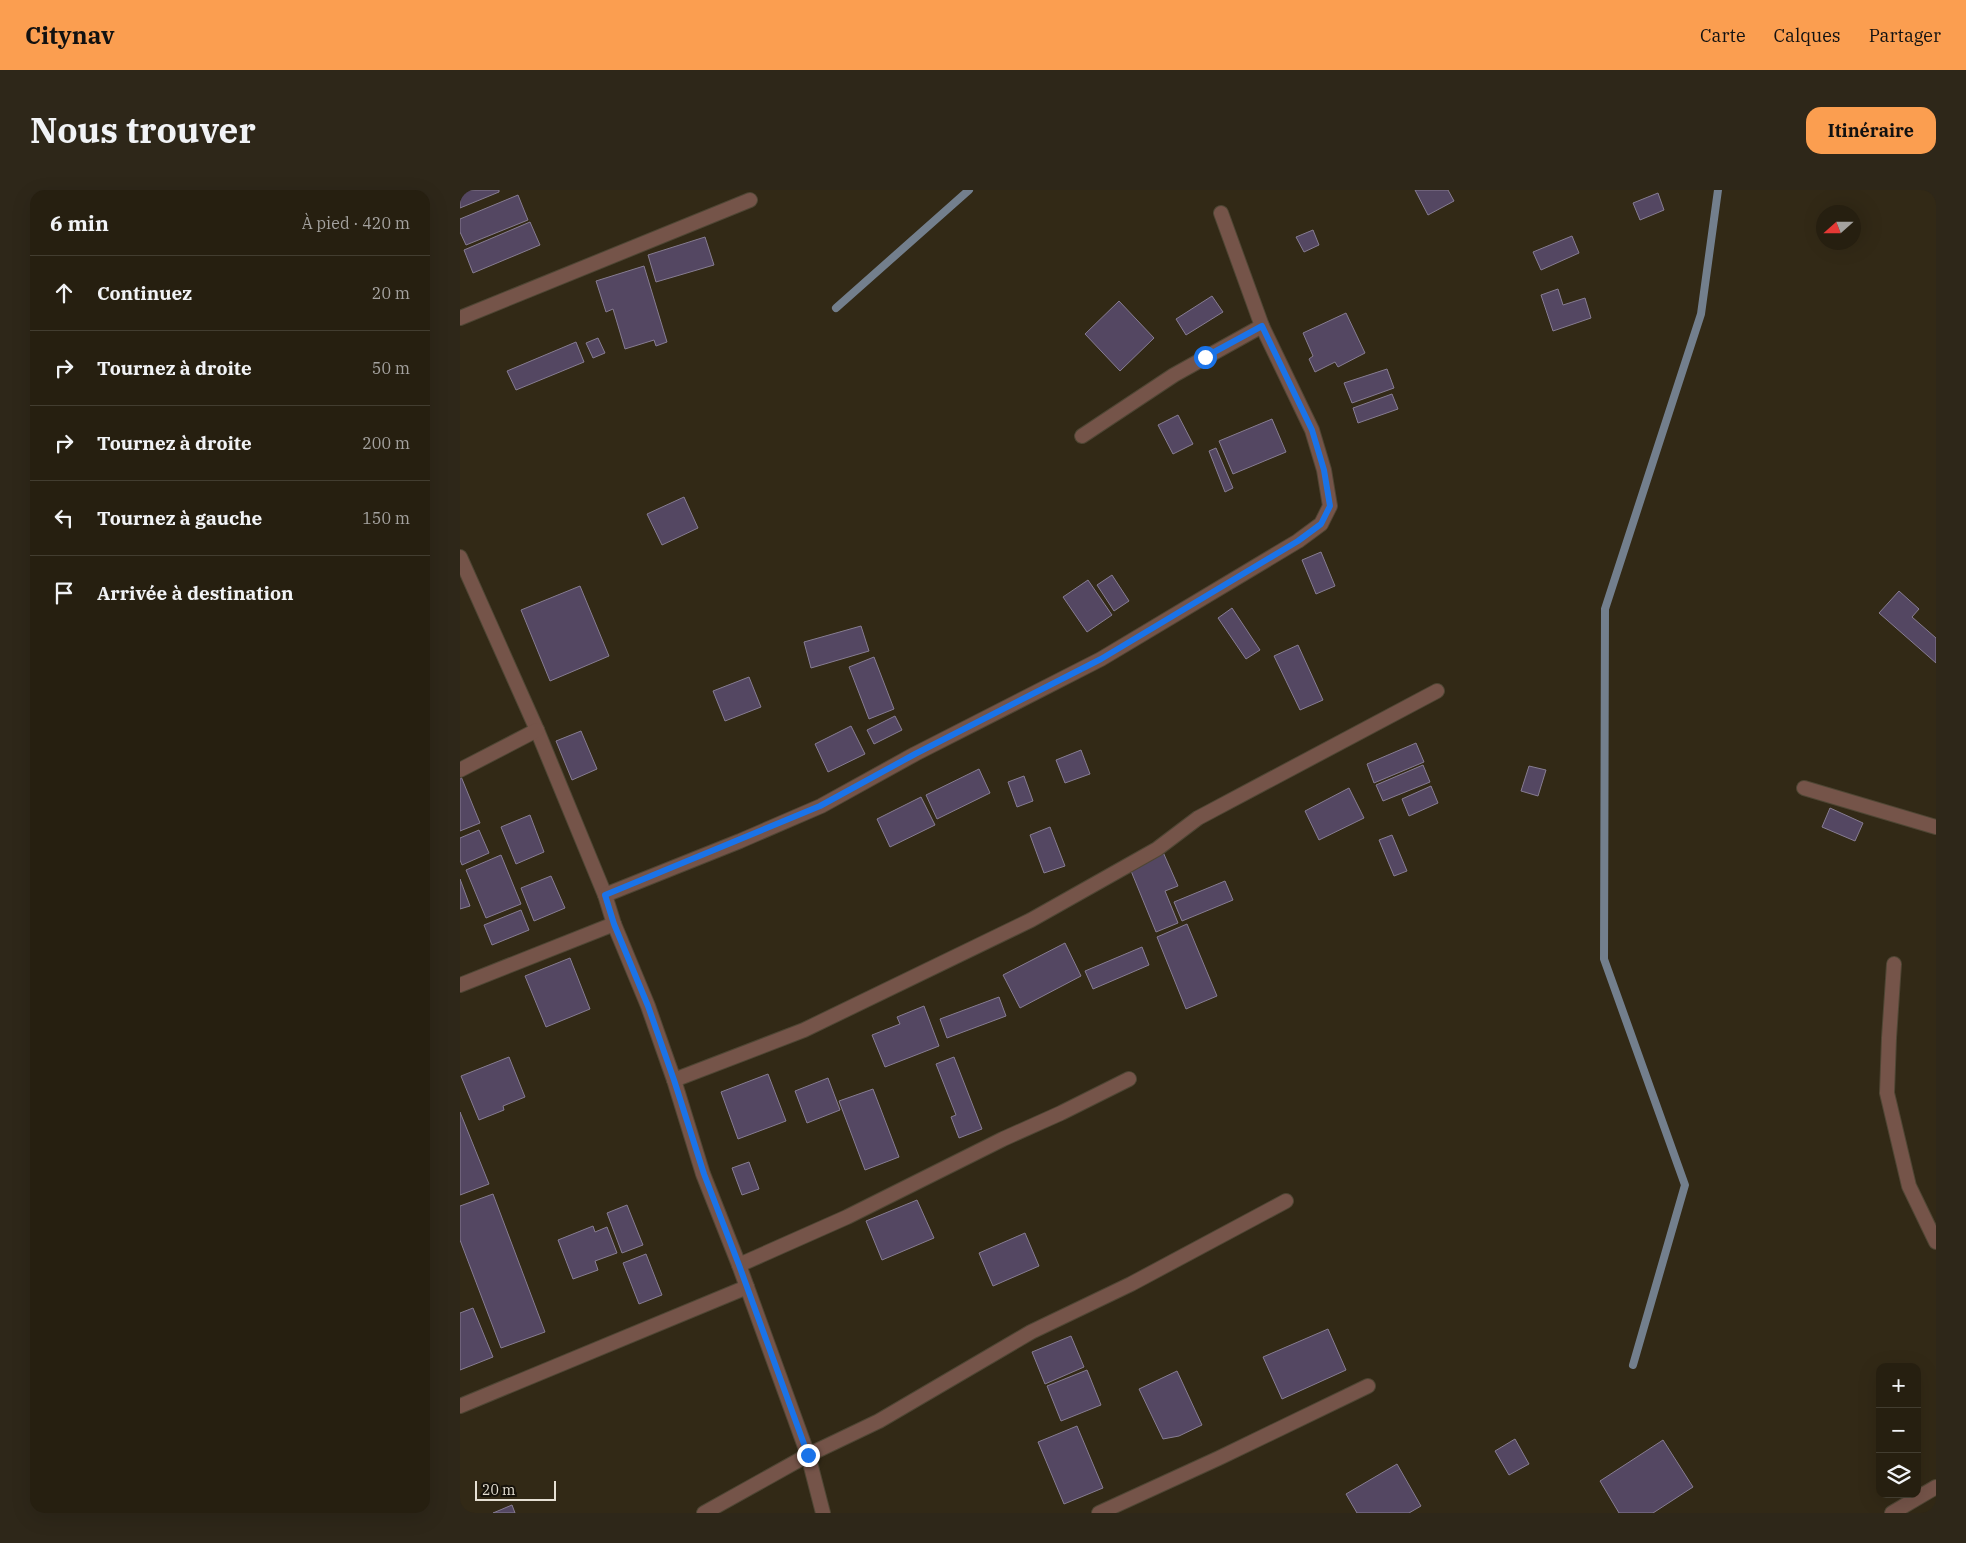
<!DOCTYPE html>
<html lang="fr">
<meta charset="utf-8">
<style>
body{margin:0;font-family:"IBM Plex Serif",serif;background:#2e2719;color:#f1f3f6}
.controls{position:absolute;right:15px;bottom:15px;display:grid;overflow:hidden;border-radius:10px;box-shadow:0 5px 20px #0002}
.controls button{width:45px;height:45px;display:grid;place-items:center;padding:0;border:0;border-bottom:1px solid #423d30;background:#261f10;color:#f1f3f6;font:25px sans-serif}
.compass{position:absolute;left:1356px;top:15px;width:45px;height:45px;border-radius:50%;background:#261f10;box-shadow:0 5px 20px #0002;rotate:249deg}
.scale{position:absolute;left:15px;bottom:12px;width:81px;box-sizing:border-box;padding-left:5px;border:2px solid #e6e0d4;border-top:0;font-size:14px;line-height:18px;white-space:nowrap;color:#e6e0d4;-webkit-text-stroke:4px #16120a;paint-order:stroke}
.stop{position:absolute;width:15px;height:15px;margin:-11px;border:4px solid #1a73e8;border-radius:50%;background:#fff}
.stop.end{background:#1a73e8;border-color:#fff;box-shadow:0 1px 5px #0008}
.list{margin:0;padding:0;list-style:none}
h2{display:flex;justify-content:space-between;align-items:center;height:65px;margin:0;padding:0 20px;font-size:21px}
h2 small{font-size:16px;font-weight:400;color:#a4a29f}
.list li{display:grid;grid-template-columns:32px 1fr auto;gap:15px;align-items:center;box-sizing:border-box;height:75px;padding:0 20px;border-top:1px solid #423d30}
.list b{display:block;font-size:19px;white-space:nowrap}
.list em{font-size:16px;font-style:normal;color:#a4a29f}
.icon{flex:none;width:28px;height:28px;fill:none;stroke:currentColor;stroke-width:2;stroke-linecap:round;stroke-linejoin:round}
.map{position:relative;flex:none;width:1476px;height:1323px;overflow:hidden;border-radius:15px}
header{display:flex;align-items:center;gap:30px;box-sizing:border-box;height:70px;padding:0 25px;background:#fb9e50;color:#111}
header strong{font-size:24px}
nav{display:flex;gap:28px;margin-inline-start:auto;font-size:18px}
.intro{display:flex;align-items:center;justify-content:space-between;box-sizing:border-box;height:120px;padding:0 30px}
h1{margin:0;font-size:35px}
.button{padding:12px 22px;border-radius:15px;background:#fb9e50;color:#111;font-size:18px;font-weight:700}
main{display:flex;gap:30px;padding:0 30px}
aside{flex:1;background:#261f10;border-radius:15px;box-shadow:0 5px 20px #0002}
.map>svg:first-child{display:block}
.lines{fill:none;stroke-linecap:round;stroke-linejoin:round}
.stream{stroke:#737f8d;stroke-width:8}
.building{fill:#544762;stroke:#877d92}
.minor-casing{stroke:#4f4634;stroke-width:16}
.tertiary-casing{stroke:#4f4634;stroke-width:16}
.minor{stroke:#755449;stroke-width:14}
.tertiary{stroke:#755449;stroke-width:14}
.route{stroke:#1a73e8;stroke-width:6}
</style>
<header>
<strong>Citynav</strong>
<nav><a>Carte</a><a>Calques</a><a>Partager</a></nav>
</header>
<div class="intro"><h1>Nous trouver</h1><a class="button">Itinéraire</a></div>
<main>
<aside>
<h2>6 min<small>À pied · 420 m</small></h2>
<ul class="list">
<li><svg class="icon" aria-label="ahead" viewBox="0 0 24 24"><path d="M12 20V5M6 11l6-6 6 6"/></svg><div><b>Continuez</b></div><em>20 m</em></li>
<li><svg class="icon" aria-label="right" viewBox="0 0 24 24"><path d="M7 20v-9h11M14 6l5 5-5 5"/></svg><div><b>Tournez à droite</b></div><em>50 m</em></li>
<li><svg class="icon" aria-label="right" viewBox="0 0 24 24"><path d="M7 20v-9h11M14 6l5 5-5 5"/></svg><div><b>Tournez à droite</b></div><em>200 m</em></li>
<li><svg class="icon" aria-label="left" viewBox="0 0 24 24"><path d="M17 20v-9H6M10 6l-5 5 5 5"/></svg><div><b>Tournez à gauche</b></div><em>150 m</em></li>
<li><svg class="icon" aria-label="arrive" viewBox="0 0 24 24"><path d="M6 21V4h12l-3 4 3 4H6"/></svg><div><b>Arrivée à destination</b></div></li>
</ul>
</aside>
<div class="map">
<svg width="1476" height="1323" viewBox="0 0 1476 1323">
<rect width="100%" height="100%" fill="#322916"/>
<g class="lines">
<!-- stream -->
<g class="stream">
<polyline points="376,118 509,0"/>
<polyline points="1173,1175 1225,995 1144,769 1145,419 1241,124 1258,0"/>
</g>
</g>
<!-- building -->
<g class="building">
<polygon points="0,0 39,0 39,2 0,18"/>
<polygon points="955,0 988,0 994,11 968,25"/>
<polygon points="1198,3 1204,20 1180,30 1173,13"/>
<polygon points="58,5 68,30 6,55 0,42 0,29"/>
<polygon points="70,32 80,55 13,83 4,60"/>
<polygon points="853,40 859,55 844,62 836,47"/>
<polygon points="1112,46 1119,63 1081,80 1073,62"/>
<polygon points="245,47 254,75 196,92 188,65"/>
<polygon points="184,76 207,152 196,156 194,150 165,159 153,119 146,122 136,91"/>
<polygon points="1098,99 1103,115 1125,108 1131,128 1093,141 1081,105"/>
<polygon points="752,106 763,122 726,145 716,129"/>
<polygon points="659,111 694,148 660,181 625,144"/>
<polygon points="886,123 905,163 878,177 875,172 855,182 849,169 853,166 843,143"/>
<polygon points="138,148 145,163 133,168 126,153"/>
<polygon points="116,152 124,172 56,200 47,181"/>
<polygon points="927,179 934,198 892,213 884,193"/>
<polygon points="932,204 938,219 898,233 893,218"/>
<polygon points="718,225 733,254 713,264 698,235"/>
<polygon points="812,229 826,262 773,284 759,251"/>
<polygon points="756,258 773,298 765,302 749,261"/>
<polygon points="224,307 238,338 202,355 187,324"/>
<polygon points="861,362 875,396 856,404 842,370"/>
<polygon points="652,385 669,411 654,421 637,395"/>
<polygon points="628,390 652,425 627,442 603,407"/>
<polygon points="120,396 149,466 90,491 61,420"/>
<polygon points="1439,401 1459,419 1452,427 1476,448 1476,473 1419,423"/>
<polygon points="772,418 800,460 786,469 758,428"/>
<polygon points="401,436 409,461 351,478 344,452"/>
<polygon points="838,455 863,510 840,520 814,466"/>
<polygon points="414,467 434,519 409,529 389,477"/>
<polygon points="289,487 301,517 265,531 253,501"/>
<polygon points="435,526 442,540 414,554 407,540"/>
<polygon points="391,536 405,564 368,582 355,554"/>
<polygon points="121,541 137,579 112,590 96,551"/>
<polygon points="956,553 964,572 914,593 907,574"/>
<polygon points="621,560 630,584 605,593 596,570"/>
<polygon points="963,575 970,592 923,611 916,595"/>
<polygon points="1069,576 1086,580 1078,606 1061,601"/>
<polygon points="519,579 530,603 477,629 466,605"/>
<polygon points="0,584 20,633 0,641"/>
<polygon points="564,586 573,611 557,617 548,592"/>
<polygon points="971,596 978,613 949,626 942,609"/>
<polygon points="889,598 904,628 859,650 845,621"/>
<polygon points="461,607 475,635 430,657 417,629"/>
<polygon points="1370,618 1403,633 1395,651 1362,637"/>
<polygon points="70,625 84,662 56,674 41,637"/>
<polygon points="590,637 605,676 584,683 570,645"/>
<polygon points="19,640 29,663 2,675 0,670 0,648"/>
<polygon points="932,645 947,681 934,686 919,650"/>
<polygon points="703,662 718,696 705,701 718,733 696,742 669,676"/>
<polygon points="41,665 61,714 26,728 6,680"/>
<polygon points="91,686 105,718 74,731 61,698"/>
<polygon points="0,689 10,716 0,719"/>
<polygon points="765,691 773,710 722,731 714,712"/>
<polygon points="61,720 69,740 32,755 24,735"/>
<polygon points="727,734 757,806 726,819 697,747"/>
<polygon points="605,753 621,786 560,818 543,785"/>
<polygon points="682,757 689,775 633,799 625,781"/>
<polygon points="110,768 130,819 86,837 65,786"/>
<polygon points="539,807 546,826 487,848 480,829"/>
<polygon points="464,816 479,856 425,877 412,845 440,834 437,827"/>
<polygon points="49,867 65,907 43,916 44,920 19,930 1,886"/>
<polygon points="494,867 522,939 499,948 491,927 496,925 476,874"/>
<polygon points="308,884 326,931 278,949 261,902"/>
<polygon points="368,888 380,920 347,933 335,901"/>
<polygon points="413,899 439,967 405,980 379,911"/>
<polygon points="0,922 29,994 0,1005"/>
<polygon points="289,972 299,999 282,1005 272,978"/>
<polygon points="33,1004 85,1142 41,1158 0,1050 0,1016"/>
<polygon points="457,1010 474,1048 422,1070 406,1031"/>
<polygon points="167,1015 183,1055 162,1063 147,1023"/>
<polygon points="133,1036 135,1042 147,1037 157,1063 135,1071 138,1080 113,1089 98,1050"/>
<polygon points="565,1043 579,1076 533,1096 519,1063"/>
<polygon points="186,1064 202,1105 179,1114 163,1073"/>
<polygon points="13,1118 33,1167 0,1180 0,1123"/>
<polygon points="868,1139 886,1180 822,1209 803,1167"/>
<polygon points="611,1146 624,1177 585,1194 572,1162"/>
<polygon points="627,1180 641,1215 601,1231 587,1196"/>
<polygon points="717,1181 742,1235 719,1246 703,1249 679,1199"/>
<polygon points="617,1236 643,1298 604,1314 578,1252"/>
<polygon points="1055,1249 1069,1274 1049,1285 1035,1261"/>
<polygon points="1203,1250 1233,1297 1193,1323 1159,1323 1140,1291"/>
<polygon points="937,1274 961,1316 949,1323 897,1323 886,1304"/>
<polygon points="52,1315 55,1323 33,1323"/>
</g>
<g class="lines">
<!-- minor casing -->
<g class="minor-casing">
<g id="minor">
<polyline points="0,128 290,10"/>
<polyline points="622,246 714,185 802,136"/>
<polyline points="0,367 77,540 145,705 154,734 188,816 214,890 243,984 279,1075 348,1265 363,1323"/>
<polyline points="0,580 77,540"/>
<polyline points="1344,598 1476,637"/>
<polyline points="145,705 280,651 361,616 455,564 641,469 838,351 861,334 870,316 864,280 852,240 802,136 761,23"/>
<polyline points="1434,774 1429,848 1427,903 1449,996 1476,1052"/>
<polyline points="0,795 154,734"/>
<polyline points="214,890 344,840 571,730 697,659 738,628 977,501"/>
<polyline points="279,1075 387,1027 543,949 601,923 669,889"/>
<polyline points="0,1216 287,1097"/>
<polyline points="244,1323 348,1265 419,1231 571,1142 671,1094 826,1011"/>
<polyline points="639,1323 759,1268 908,1196"/>
</g>
</g>
<!-- tertiary casing -->
<g class="tertiary-casing">
<polyline id="tertiary" points="1432,1323 1476,1297"/>
</g>
<!-- minor -->
<use href="#minor" class="minor"/>
<!-- tertiary -->
<use href="#tertiary" class="tertiary"/>
</g>
<g class="lines">
<!-- route -->
<polyline class="route" points="348,1265 279,1075 244,984 214,890 188,816 154,734 145,705 360,616 455,564 641,469 838,351 861,334 870,316 864,280 852,240 802,136 745,167"/>
</g>
</svg>
<div class="controls">
<button>+</button>
<button>−</button>
<button><svg class="icon" aria-label="layers" viewBox="0 0 24 24"><path d="M12 4l9 5-9 5-9-5zM3 14l9 5 9-5"/></svg></button>
</div>
<svg class="compass" viewBox="-18 -18 36 36"><path d="M0-13l5 13h-10z" fill="#e53935"/><path d="M0 13l5-13h-10z" fill="#a4a29f"/></svg>
<div class="scale">20 m</div>
<div class="stop" style="left:745px;top:167px"></div>
<div class="stop end" style="left:348px;top:1265px"></div>
</div>
</main>
